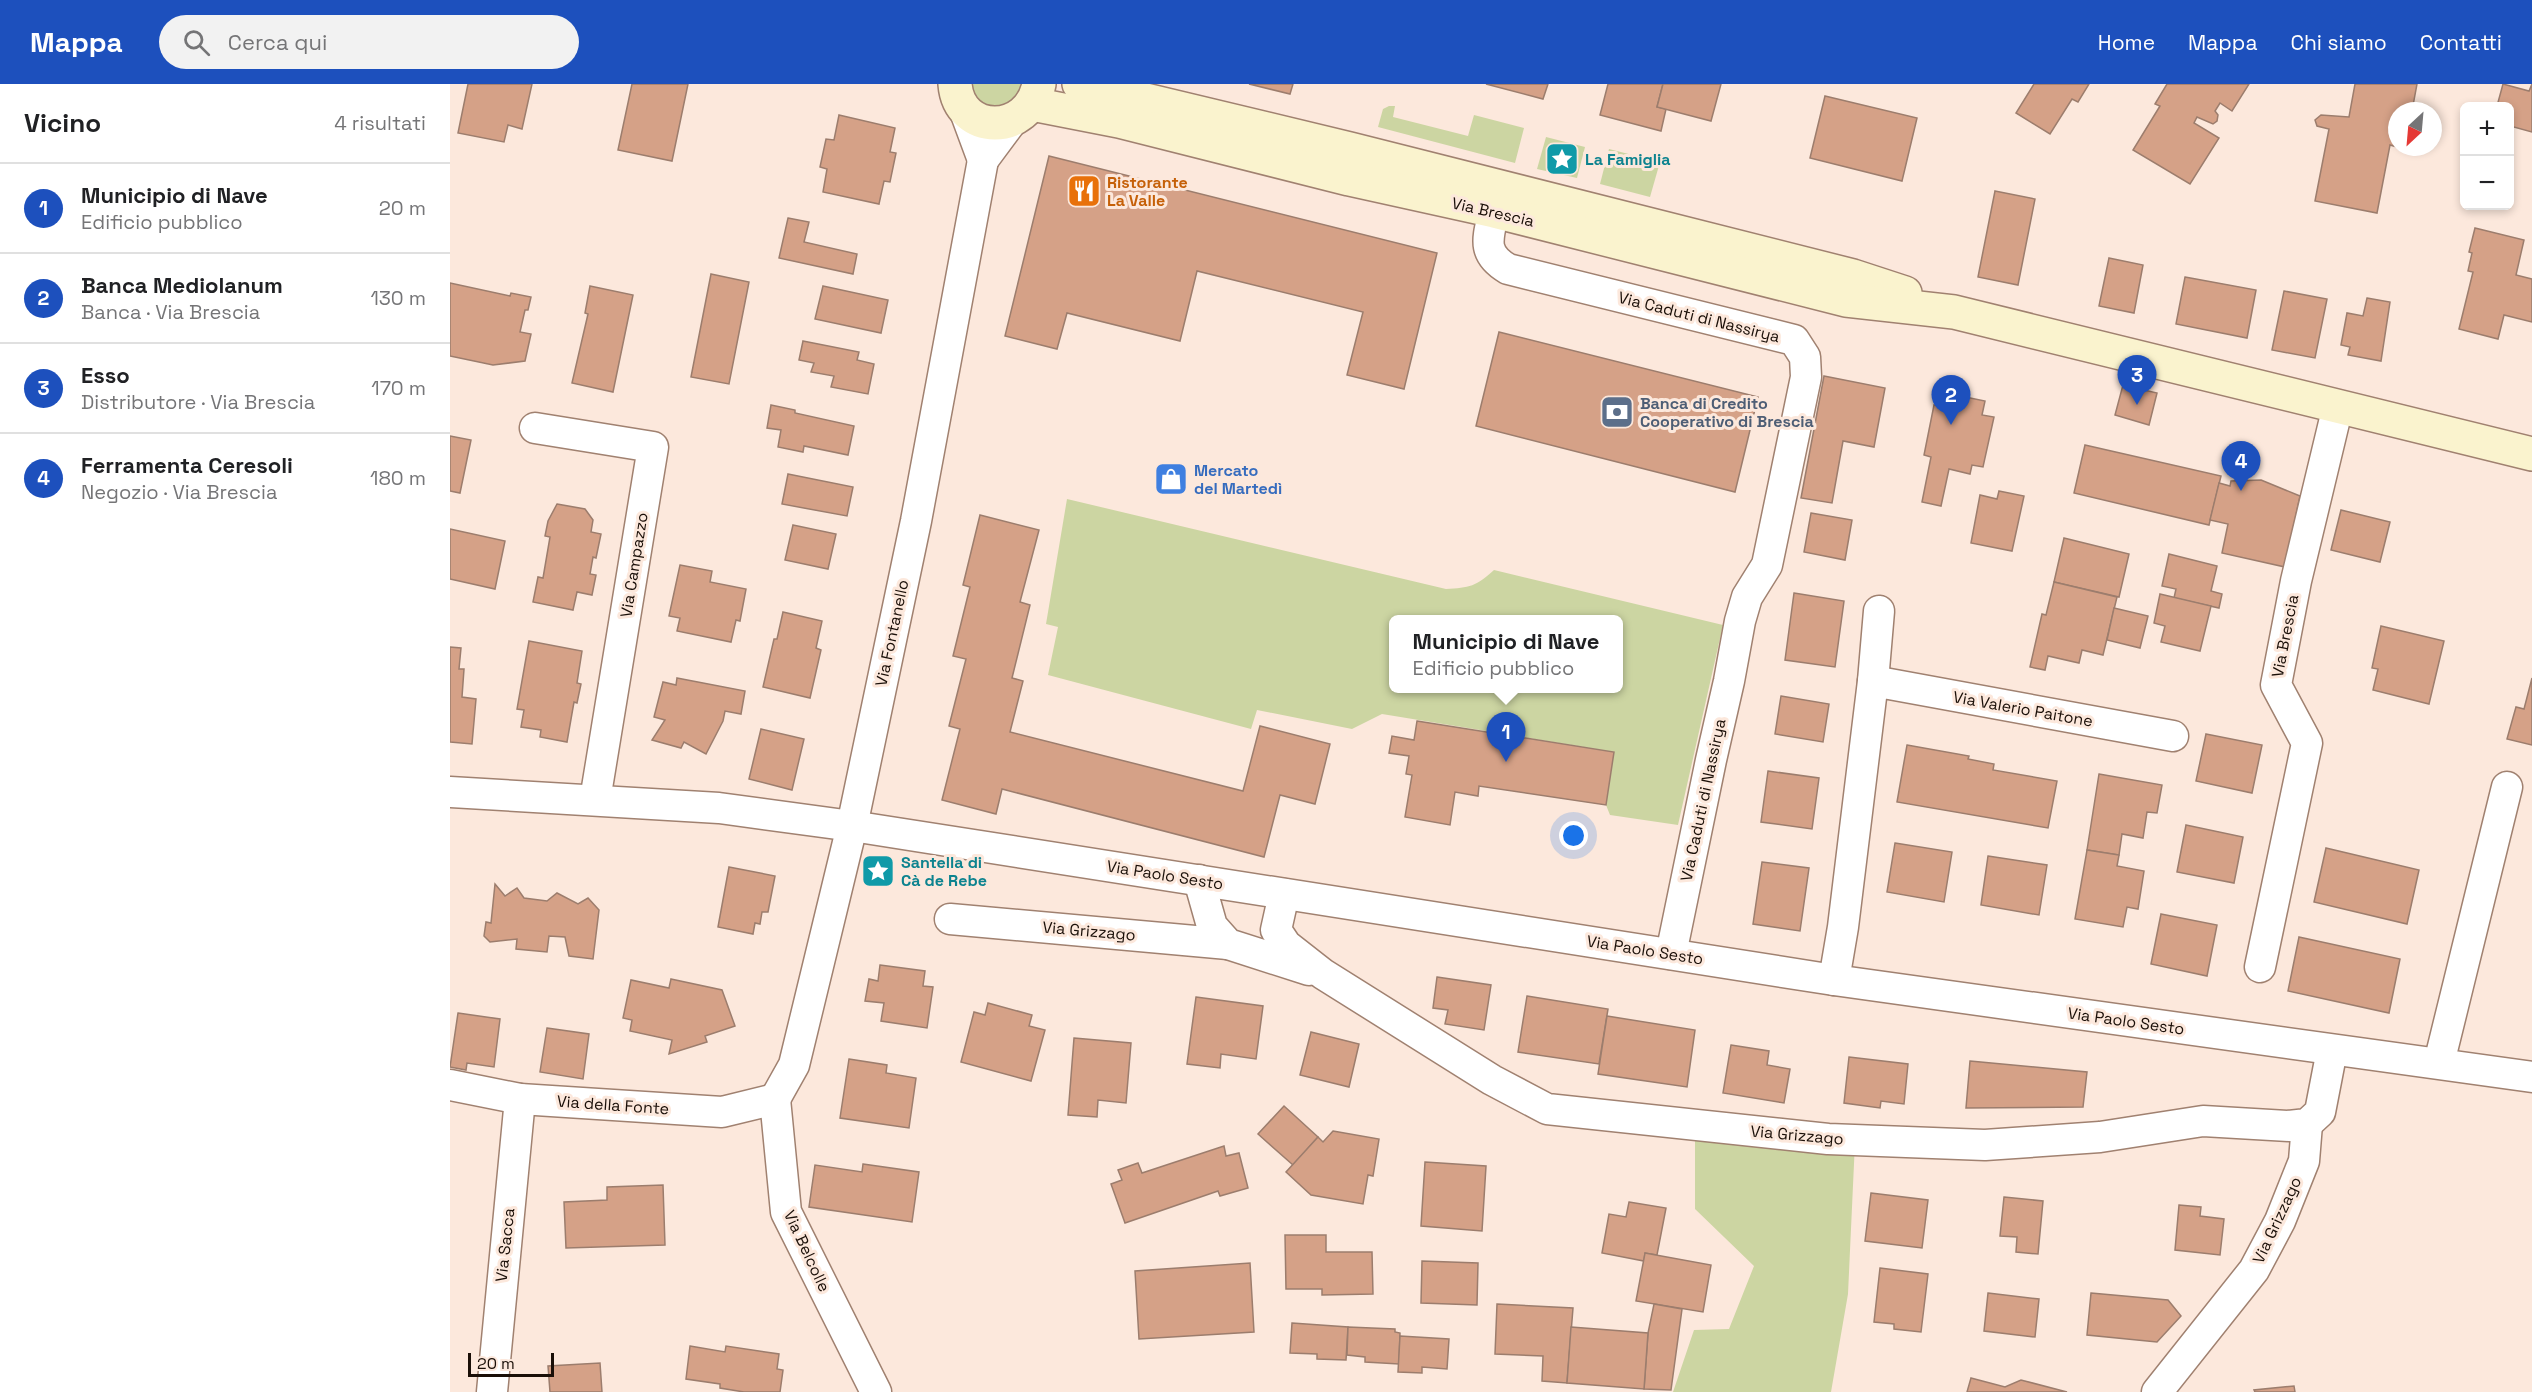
<!DOCTYPE html>
<html lang="it">
<meta charset="utf-8">
<style>
body{margin:0;font-family:"Space Grotesk",sans-serif;background:#f2f2f2;color:#202124}
.controls{position:absolute;right:18px;top:18px;display:grid;overflow:hidden;border-radius:9px;box-shadow:0 3px 9px #0003}
.controls button{width:54px;height:54px;display:grid;place-items:center;padding:0;border:0;border-bottom:2px solid #e0e0e0;background:#fff;color:#202124;font:30px sans-serif}
.compass{position:absolute;left:1938px;top:18px;width:54px;height:54px;border-radius:50%;background:#fff;box-shadow:0 3px 9px #0003;rotate:206deg}
.scale{position:absolute;left:18px;bottom:15px;width:86px;box-sizing:border-box;padding-left:6px;border:3px solid #1a0f08;border-top:0;font-size:16px;line-height:21px;white-space:nowrap;color:#1a0f08;-webkit-text-stroke:4px #fce8dc;paint-order:stroke}
.you{position:absolute;left:1124px;top:752px;width:21px;height:21px;margin:-15px;border:4px solid #fff;border-radius:50%;background:#1a73e8;box-shadow:0 0 0 9px #1a73e833}
.badge{display:grid;place-items:center;width:39px;height:39px;border-radius:50%;background:#1d50bd;color:#fff;font-size:20px;font-weight:700}
.pin{position:absolute;translate:-50% -50px;filter:drop-shadow(0 2px 3px #0008)}
.pin::after{content:'';position:absolute;top:32px;width:21px;height:18px;background:inherit;clip-path:polygon(0 0,100% 0,50% 100%)}
.popup{position:absolute;left:939px;top:531px;width:234px;height:78px;box-sizing:border-box;display:grid;place-content:center;border-radius:9px;background:#fff;filter:drop-shadow(0 2px 4px #0005);font-size:20px;white-space:nowrap;color:#757577}
.popup b{font-size:22px;color:#202124}
.popup::after{content:'';position:absolute;left:50%;top:100%;margin-left:-12px;border:12px solid transparent;border-top-color:#fff}
.list{margin:0;padding:0;list-style:none}
h2{display:flex;justify-content:space-between;align-items:center;height:78px;margin:0;padding:0 24px;font-size:26px}
h2 small{font-size:20px;font-weight:400;color:#757577}
.list li{display:grid;grid-template-columns:39px 1fr auto;gap:18px;align-items:center;box-sizing:border-box;height:90px;padding:0 24px;border-top:2px solid #e0e0e0}
.list b{display:block;font-size:22px;white-space:nowrap}
.list p{margin:0;font-size:20px;white-space:nowrap;color:#757577}
.list em{font-size:20px;font-style:normal;color:#757577}
.icon{flex:none;width:33px;height:33px;fill:none;stroke:currentColor;stroke-width:2;stroke-linecap:round;stroke-linejoin:round}
.map{position:relative;flex:none;width:2082px;height:1308px;overflow:hidden}
header{display:flex;align-items:center;gap:36px;box-sizing:border-box;height:84px;padding:0 30px;background:#1d50bd;color:#fff}
header strong{font-size:28px}
nav{display:flex;gap:33px;margin-inline-start:auto;font-size:21px}
.search{width:420px;height:54px;background:#f2f2f2;display:flex;align-items:center;gap:15px;box-sizing:border-box;padding:0 21px;border-radius:33px;color:#757577;font-size:22px}
main{display:flex}
aside{flex:1;background:#fff}
.map>svg:first-child{display:block}
.green{fill:#ccd5a2;fill-rule:evenodd}
.building{fill:#d5a187;stroke:#9c7d6d;stroke-width:1.5}
.lines{fill:none;stroke-linecap:round;stroke-linejoin:round}
.street-casing{stroke:#a08170;stroke-width:33}
.secondary-casing{stroke:#a08170;stroke-width:36}
.street{stroke:#fff;stroke-width:30}
.secondary{stroke:#faf3ce;stroke-width:33}
.labels{text-anchor:middle;dominant-baseline:central;stroke-width:6;stroke-linejoin:round;paint-order:stroke}
.culture-label{font-size:16px;font-weight:bold;fill:#0d838f;stroke:#fce8dc;text-anchor:start}
.food-label{font-size:16px;font-weight:bold;fill:#c56008;stroke:#fce8dc;text-anchor:start}
.street-label{font-size:16px;fill:#1a0f08;stroke:#fce8dc}
.service-label{font-size:16px;font-weight:bold;fill:#4e5e75;stroke:#fce8dc;text-anchor:start}
.shop-label{font-size:16px;font-weight:bold;fill:#366cbe;stroke:#fce8dc;text-anchor:start}
</style>
<header>
<strong>Mappa</strong>
<div class="search"><svg class="icon" aria-label="search" viewBox="0 0 24 24"><circle cx="10" cy="10" r="6"/><path d="M15 15l6 6"/></svg>Cerca qui</div>
<nav><a>Home</a><a>Mappa</a><a>Chi siamo</a><a>Contatti</a></nav>
</header>
<main>
<aside>
<h2>Vicino<small>4 risultati</small></h2>
<ul class="list">
<li><span class="badge">1</span><div><b>Municipio di Nave</b><p>Edificio pubblico</p></div><em>20 m</em></li>
<li><span class="badge">2</span><div><b>Banca Mediolanum</b><p>Banca · Via Brescia</p></div><em>130 m</em></li>
<li><span class="badge">3</span><div><b>Esso</b><p>Distributore · Via Brescia</p></div><em>170 m</em></li>
<li><span class="badge">4</span><div><b>Ferramenta Ceresoli</b><p>Negozio · Via Brescia</p></div><em>180 m</em></li>
</ul>
</aside>
<div class="map">
<svg width="2082" height="1308" viewBox="0 0 2082 1308">
<rect width="100%" height="100%" fill="#fce8dc"/>
<!-- green -->
<g class="green">
<polygon points="519,0 574,0 568,15 544,25 527,17"/>
<polygon points="939,22 945,22 943,33 1018,52 1024,31 1074,44 1065,79 928,43 933,25"/>
<polygon points="1096,53 1135,63 1127,94 1087,85"/>
<polygon points="1159,65 1210,78 1200,113 1150,100"/>
<path d="M617,415L996,505C1019,504 1027,502 1044,486L1273,541L1228,741L1160,731L1156,721L1164,668L932,630L902,645L807,626L801,645L598,591L608,543L596,540ZM944,536H1168V604H944Z"/>
<polygon points="1245,1043 1405,1058 1398,1210 1381,1308 1223,1308 1244,1246 1279,1245 1304,1182 1245,1125"/>
</g>
<!-- building -->
<g class="building">
<polygon points="18,0 82,0 72,45 58,41 54,58 8,49"/>
<polygon points="182,0 238,0 222,77 168,66"/>
<polygon points="799,0 843,0 840,10"/>
<polygon points="1036,0 1098,0 1093,15"/>
<polygon points="1158,0 1213,0 1207,23 1216,25 1211,47 1150,31"/>
<polygon points="1213,0 1271,0 1261,37 1207,23"/>
<polygon points="1584,0 1639,0 1628,18 1622,15 1600,50 1566,29"/>
<polygon points="1717,0 1799,0 1782,27 1770,19 1765,27 1768,31 1767,37 1763,40 1747,33 1744,39 1769,54 1740,100 1683,66 1710,22 1705,20"/>
<polygon points="1905,0 1967,0 1962,27 1947,27 1947,63 1940,61 1927,129 1865,117 1879,45 1867,42 1865,36 1871,31 1899,33"/>
<polygon points="2053,0 2079,7 2082,0 2082,48 2060,42 2060,22 2047,22"/>
<polygon points="1375,12 1467,34 1452,97 1360,74"/>
<polygon points="389,31 445,44 440,68 446,69 440,98 434,97 429,120 373,108 377,85 370,83 376,55 384,56"/>
<polygon points="599,72 987,169 954,305 897,291 913,228 747,187 730,257 617,229 607,265 555,252"/>
<polygon points="1545,107 1585,115 1568,201 1528,193"/>
<polygon points="338,134 359,138 354,158 407,170 403,190 329,174"/>
<polygon points="2025,144 2074,156 2066,191 2082,195 2082,238 2054,231 2048,255 2009,245 2023,188 2018,187 2022,169 2019,168"/>
<polygon points="1659,174 1693,181 1684,229 1649,222"/>
<polygon points="261,190 299,198 279,300 241,293"/>
<polygon points="1735,193 1806,206 1797,254 1726,240"/>
<polygon points="0,199 60,212 61,209 81,213 78,226 75,226 70,248 81,250 75,277 43,281 0,272"/>
<polygon points="140,202 183,211 163,308 122,299 138,230 135,229"/>
<polygon points="373,202 438,216 431,249 365,235"/>
<polygon points="1834,207 1877,215 1865,274 1822,266"/>
<polygon points="1917,214 1940,218 1931,277 1898,271 1900,263 1891,261 1897,229 1913,232"/>
<polygon points="1049,248 1308,313 1285,408 1026,342"/>
<polygon points="353,257 409,268 407,276 424,280 418,310 381,303 384,292 361,288 364,279 349,276"/>
<polygon points="1374,292 1435,304 1424,363 1393,357 1382,419 1351,414"/>
<polygon points="1673,301 1707,309 1699,341 1665,331"/>
<polygon points="1501,310 1535,317 1532,331 1544,333 1533,383 1522,381 1520,390 1499,385 1491,422 1472,418 1481,373 1474,371 1484,321 1498,324"/>
<polygon points="321,321 345,326 345,329 404,342 398,371 354,362 353,368 328,363 331,346 317,344"/>
<polygon points="0,352 21,356 10,409 0,407"/>
<polygon points="1635,361 1771,392 1759,441 1624,409"/>
<polygon points="338,390 403,403 397,432 332,420"/>
<polygon points="1811,396 1850,412 1835,483 1772,469 1778,440 1760,436 1769,399 1780,402 1781,397"/>
<polygon points="1549,407 1574,412 1562,467 1521,459 1530,411 1547,415"/>
<polygon points="107,420 135,425 143,436 141,448 151,450 146,474 143,473 140,490 146,491 142,511 127,508 123,526 83,518 88,493 93,494 100,453 95,452 98,437"/>
<polygon points="1891,426 1940,438 1930,478 1881,466"/>
<polygon points="1361,429 1402,436 1395,476 1354,468"/>
<polygon points="530,431 589,446 570,518 580,521 562,594 573,597 560,648 793,707 810,642 880,660 865,720 830,711 814,773 552,705 546,730 492,716 510,645 499,642 516,575 503,572 520,503 513,501"/>
<polygon points="343,441 386,450 378,485 335,476"/>
<polygon points="0,445 55,457 45,505 0,495"/>
<polygon points="1614,454 1679,470 1669,513 1604,498"/>
<polygon points="1719,470 1767,482 1761,507 1772,510 1769,524 1724,514 1726,505 1712,502"/>
<polygon points="230,481 262,487 260,498 296,505 290,537 286,536 281,558 227,547 230,534 219,532"/>
<polygon points="1604,498 1667,513 1653,571 1632,566 1629,579 1598,572 1595,586 1580,583 1592,530 1596,531"/>
<polygon points="1344,509 1394,517 1385,583 1335,576"/>
<polygon points="1710,510 1761,522 1750,567 1711,558 1715,542 1704,539"/>
<polygon points="1664,524 1698,532 1690,564 1657,556"/>
<polygon points="333,528 372,537 366,564 371,566 360,614 313,603 324,555 327,555"/>
<polygon points="1931,542 1994,557 1979,620 1923,606 1928,585 1922,584"/>
<polygon points="79,557 132,567 127,599 131,600 127,619 124,618 117,658 90,653 91,646 71,643 74,626 67,625"/>
<polygon points="0,563 11,564 9,585 14,585 12,613 26,615 22,660 0,658"/>
<polygon points="227,594 295,607 291,630 275,627 273,637 256,670 234,658 231,664 202,656 215,636 204,633 213,598 226,601"/>
<polygon points="2082,594 2082,661 2057,655 2066,623 2074,625"/>
<polygon points="1331,612 1379,620 1373,658 1325,650"/>
<polygon points="967,637 1164,668 1156,721 1029,702 1028,712 1005,708 1000,741 955,733 962,691 956,690 959,672 939,669 942,652 964,656"/>
<polygon points="311,645 354,655 342,706 299,695"/>
<polygon points="1756,650 1812,661 1802,709 1746,697"/>
<polygon points="1457,661 1519,672 1518,675 1544,680 1543,686 1607,697 1598,744 1447,718"/>
<polygon points="1318,687 1369,694 1362,745 1311,738"/>
<polygon points="1649,690 1712,701 1707,729 1697,728 1693,754 1672,750 1669,771 1637,766"/>
<polygon points="1736,741 1793,753 1784,799 1727,788"/>
<polygon points="1445,759 1502,768 1494,818 1437,808"/>
<polygon points="1876,764 1969,786 1957,840 1864,818"/>
<polygon points="1637,766 1669,771 1667,782 1694,787 1688,825 1677,823 1673,843 1625,835"/>
<polygon points="1538,772 1597,781 1589,831 1531,821"/>
<polygon points="1312,778 1359,784 1350,847 1303,840"/>
<polygon points="279,783 325,792 318,828 312,828 310,840 305,839 303,850 268,843"/>
<polygon points="45,800 55,812 67,804 74,814 97,817 107,809 128,820 138,814 149,826 143,875 119,872 115,853 99,852 97,868 66,865 67,855 40,858 34,852 36,838 41,839"/>
<polygon points="1711,830 1767,841 1757,892 1701,880"/>
<polygon points="1849,853 1950,875 1939,929 1838,907"/>
<polygon points="430,881 475,887 473,902 483,903 477,944 431,937 434,919 415,917 419,895 428,897"/>
<polygon points="987,893 1041,901 1034,946 995,940 998,926 983,924"/>
<polygon points="221,895 272,906 285,942 255,952 257,958 219,970 222,956 180,947 182,936 173,934 181,896 219,904"/>
<polygon points="1077,912 1158,925 1149,980 1068,968"/>
<polygon points="746,913 813,922 806,975 771,970 770,984 737,980"/>
<polygon points="538,919 582,931 579,942 595,946 581,997 511,978 524,928 535,931"/>
<polygon points="8,929 50,935 44,983 17,979 16,986 0,983"/>
<polygon points="1157,932 1245,946 1237,1003 1148,990"/>
<polygon points="97,944 139,950 133,995 90,988"/>
<polygon points="861,948 909,960 899,1003 850,991"/>
<polygon points="624,954 681,959 676,1019 648,1016 647,1033 618,1031"/>
<polygon points="1281,961 1319,967 1317,981 1340,985 1334,1019 1273,1009"/>
<polygon points="1399,973 1458,980 1454,1020 1431,1017 1430,1024 1394,1019"/>
<polygon points="399,975 437,981 436,989 466,994 459,1044 390,1034"/>
<polygon points="1520,977 1637,988 1633,1023 1516,1024"/>
<polygon points="834,1022 868,1053 843,1081 808,1050"/>
<polygon points="883,1047 929,1055 923,1092 918,1091 913,1120 861,1111 836,1088 868,1053 873,1058"/>
<polygon points="774,1062 776,1072 789,1069 798,1104 770,1112 768,1107 675,1139 661,1100 672,1096 668,1086 688,1079 692,1089"/>
<polygon points="975,1078 1036,1082 1032,1147 971,1142"/>
<polygon points="413,1080 469,1088 462,1138 359,1123 365,1081 412,1088"/>
<polygon points="213,1101 215,1161 116,1164 114,1118 157,1116 157,1103"/>
<polygon points="1421,1109 1478,1116 1472,1164 1415,1157"/>
<polygon points="1554,1113 1593,1117 1588,1170 1566,1168 1567,1153 1550,1152"/>
<polygon points="1179,1118 1216,1124 1207,1171 1195,1169 1194,1177 1152,1169 1159,1130 1176,1133"/>
<polygon points="1729,1121 1751,1123 1750,1132 1774,1135 1770,1171 1725,1166"/>
<polygon points="835,1151 876,1151 876,1168 922,1168 923,1210 872,1211 872,1205 836,1205"/>
<polygon points="1195,1169 1261,1181 1253,1228 1186,1217"/>
<polygon points="972,1177 1028,1179 1027,1221 971,1219"/>
<polygon points="800,1179 804,1248 689,1255 685,1187"/>
<polygon points="1430,1184 1478,1190 1471,1248 1444,1245 1444,1240 1424,1238"/>
<polygon points="1538,1209 1589,1215 1585,1253 1534,1247"/>
<polygon points="1641,1209 1718,1216 1731,1232 1707,1258 1637,1251"/>
<polygon points="1047,1220 1123,1224 1117,1299 1092,1297 1093,1272 1045,1270"/>
<polygon points="1204,1220 1232,1225 1221,1306 1194,1305 1198,1249"/>
<polygon points="842,1239 898,1243 896,1276 867,1275 867,1270 840,1269"/>
<polygon points="898,1243 945,1245 945,1248 950,1249 949,1280 915,1278 915,1273 897,1271"/>
<polygon points="1121,1243 1198,1249 1194,1305 1117,1299"/>
<polygon points="950,1252 999,1255 997,1285 972,1283 972,1289 948,1288"/>
<polygon points="240,1262 275,1268 276,1262 329,1270 327,1285 333,1286 330,1308 294,1308 270,1304 270,1300 236,1295"/>
<polygon points="150,1279 152,1308 100,1308 98,1282"/>
<polygon points="1521,1294 1555,1303 1571,1296 1617,1308 1517,1308"/>
<polygon points="1844,1302 1845,1308 1805,1308 1804,1306"/>
</g>
<g class="lines">
<!-- street casing -->
<g class="street-casing">
<g id="street">
<polyline points="513,22 533,76 562,37"/>
<path d="M1044,127C1038,154 1031,169 1058,185L1344,256L1355,273L1356,293L1317,481L1297,513L1290,537L1279,597L1261,676L1221,870"/>
<polyline points="85,344 203,363 145,716"/>
<polyline points="1423,597 1429,527"/>
<polyline points="0,708 269,724 402,742 1384,896 2082,993"/>
<polyline points="749,796 762,842 778,860 859,886"/>
<polyline points="834,810 826,846 836,861 873,890 1042,996 1097,1025 1378,1055 1535,1061 1650,1053 1753,1037 1839,1042 1857,1040 1870,1028 1882,966"/>
<polyline points="500,835 778,860"/>
<polyline points="1810,883 1857,659 1826,601 1846,497 1888,322"/>
<polyline points="1384,896 1393,843 1423,597 1723,652"/>
<polyline points="1989,979 2057,703"/>
<polyline points="0,1001 70,1015 272,1028 325,1015"/>
<polyline points="325,1015 344,981 402,742 466,437 533,76"/>
<polyline points="325,1015 336,1128 426,1308"/>
<polyline points="42,1308 70,1015"/>
<polyline points="1707,1308 1804,1186 1830,1137 1854,1077 1857,1040"/>
</g>
</g>
<!-- secondary casing -->
<g class="secondary-casing">
<g id="secondary">
<path d="M505,0C509,52 579,52 589,0"/>
<polyline points="629,0 900,65 1403,192 1455,209"/>
<polyline points="582,20 669,37 899,95 1044,127 1396,216 1504,228 2082,370"/>
</g>
</g>
<!-- street -->
<use href="#street" class="street"/>
<!-- secondary -->
<use href="#secondary" class="secondary"/>
</g>
<!-- icons -->
<defs>
<g id="sight-square" transform="scale(1.725)"><rect x="-9" y="-9" width="18" height="18" rx="4" fill="#0f9aa8" stroke="#fce8dc"/><path d="M0-6L1.8-2.2L6-1.7L2.9 1.2L3.7 5.4L0 3.3L-3.7 5.4L-2.9 1.2L-6-1.7L-1.8-2.2Z" fill="#fff"/></g>
<g id="restaurant-square" transform="scale(1.725)"><rect x="-9" y="-9" width="18" height="18" rx="4" fill="#e8710a" stroke="#fce8dc"/><path d="M-5-6h1v4h1v-4h1v4h1v-4h1v5L-1.5 .5V6h-2V.5L-5-1ZM5-6V6H3V1.5H1.5Q1.5-4 5-6Z" fill="#fff"/></g>
<g id="bank-square" transform="scale(1.725)"><rect x="-9" y="-9" width="18" height="18" rx="4" fill="#5c6f8a" stroke="#fce8dc"/><path d="M-6-4H6V4H-6ZM0-2.3a2.3 2.3 0 1 0 0 4.6a2.3 2.3 0 1 0 0-4.6Z" fill="#fff"/></g>
<g id="shop-square" transform="scale(1.725)"><rect x="-9" y="-9" width="18" height="18" rx="4" fill="#3f7fe0" stroke="#fce8dc"/><path d="M-5-2.5h2.3a2.7 3.5 0 0 1 5.4 0H5L5.5 6h-11ZM-1.5-2.5h3a1.5 2.3 0 0 0-3 0Z" fill="#fff"/></g>
</defs>
<g fill-rule="evenodd">
<use href="#sight-square" x="1112" y="75"/>
<use href="#restaurant-square" x="634" y="107"/>
<use href="#bank-square" x="1167" y="328"/>
<use href="#shop-square" x="721" y="395"/>
<use href="#sight-square" x="428" y="787"/>
</g>
<g class="labels">
<!-- culture labels -->
<g class="culture-label">
<text x="1135" y="75">La Famiglia</text>
<text x="451" y="778">Santella di<tspan x="451" dy="18">Cà de Rebe</tspan></text>
</g>
<!-- food labels -->
<g class="food-label">
<text x="657" y="98">Ristorante<tspan x="657" dy="18">La Valle</tspan></text>
</g>
<!-- street labels -->
<g class="street-label">
<text transform="translate(1043 128) rotate(13)">Via Brescia</text>
<text transform="translate(1249 233) rotate(14)">Via Caduti di Nassirya</text>
<text transform="translate(184 481) rotate(-81)">Via Campazzo</text>
<text transform="translate(442 549) rotate(-78)">Via Fontanello</text>
<text transform="translate(1835 552) rotate(-79)">Via Brescia</text>
<text transform="translate(1573 625) rotate(10)">Via Valerio Paitone</text>
<text transform="translate(1253 716) rotate(-78)">Via Caduti di Nassirya</text>
<text transform="translate(715 791) rotate(9)">Via Paolo Sesto</text>
<text transform="translate(639 847) rotate(5)">Via Grizzago</text>
<text transform="translate(1195 866) rotate(9)">Via Paolo Sesto</text>
<text transform="translate(1676 937) rotate(8)">Via Paolo Sesto</text>
<text transform="translate(163 1021) rotate(4)">Via della Fonte</text>
<text transform="translate(1347 1051) rotate(5)">Via Grizzago</text>
<text transform="translate(1827 1136) rotate(-65)">Via Grizzago</text>
<text transform="translate(55 1161) rotate(-84)">Via Sacca</text>
<text transform="translate(357 1167) rotate(65)">Via Belcolle</text>
</g>
<!-- service labels -->
<g class="service-label">
<text x="1190" y="319">Banca di Credito<tspan x="1190" dy="18">Cooperativo di Brescia</tspan></text>
</g>
<!-- shop labels -->
<g class="shop-label">
<text x="744" y="386">Mercato<tspan x="744" dy="18">del Martedì</tspan></text>
</g>
</g>
</svg>
<div class="controls">
<button>+</button>
<button>−</button>
</div>
<svg class="compass" viewBox="-18 -18 36 36"><path d="M0-13l5 13h-10z" fill="#e53935"/><path d="M0 13l5-13h-10z" fill="#757577"/></svg>
<div class="scale">20 m</div>
<div class="you"></div>
<div class="pin badge" style="left:1056px;top:678px">1</div>
<div class="popup"><b>Municipio di Nave</b>Edificio pubblico</div>
<div class="pin badge" style="left:1501px;top:341px">2</div>
<div class="pin badge" style="left:1687px;top:321px">3</div>
<div class="pin badge" style="left:1791px;top:407px">4</div>
</div>
</main>
